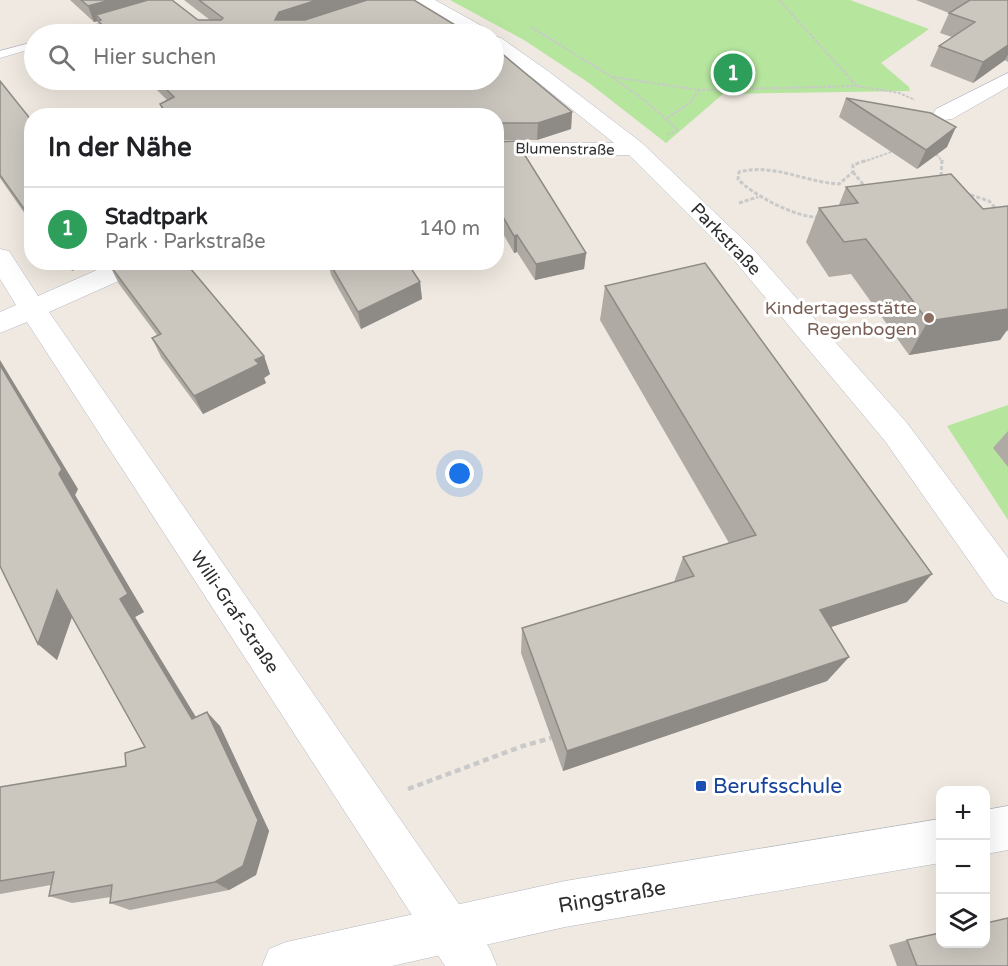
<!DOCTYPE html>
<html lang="de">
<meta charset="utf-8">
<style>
body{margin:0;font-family:"Varela Round",sans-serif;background:#f6f6f6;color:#202124}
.controls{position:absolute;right:18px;bottom:18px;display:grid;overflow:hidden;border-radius:12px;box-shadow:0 6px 24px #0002}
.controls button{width:54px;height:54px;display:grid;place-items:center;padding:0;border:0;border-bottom:2px solid #e0e0e0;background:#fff;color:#202124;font:30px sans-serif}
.you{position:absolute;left:460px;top:474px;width:21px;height:21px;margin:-15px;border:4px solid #fff;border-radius:50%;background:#1a73e8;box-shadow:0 0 0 9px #1a73e833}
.badge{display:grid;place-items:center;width:39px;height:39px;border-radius:50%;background:#111827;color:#fff;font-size:20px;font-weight:700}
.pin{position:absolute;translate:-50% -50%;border:3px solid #fff;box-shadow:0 2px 6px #0006}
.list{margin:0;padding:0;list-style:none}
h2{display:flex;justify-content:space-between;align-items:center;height:78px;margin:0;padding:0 24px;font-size:26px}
h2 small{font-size:20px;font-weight:400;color:#757577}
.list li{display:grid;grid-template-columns:39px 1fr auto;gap:18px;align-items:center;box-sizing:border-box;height:84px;padding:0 24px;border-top:2px solid #e0e0e0}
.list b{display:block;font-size:22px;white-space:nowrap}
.list p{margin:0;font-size:20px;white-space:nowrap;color:#757577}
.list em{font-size:20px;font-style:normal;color:#757577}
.icon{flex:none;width:33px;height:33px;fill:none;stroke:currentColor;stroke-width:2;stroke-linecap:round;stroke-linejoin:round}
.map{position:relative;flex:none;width:1008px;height:966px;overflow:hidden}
.search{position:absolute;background:#fff;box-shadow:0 6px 24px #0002;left:24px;top:24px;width:480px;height:66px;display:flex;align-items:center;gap:15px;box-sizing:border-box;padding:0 21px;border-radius:33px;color:#757577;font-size:22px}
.panel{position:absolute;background:#fff;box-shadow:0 6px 24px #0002;left:24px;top:108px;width:480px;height:162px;border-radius:24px}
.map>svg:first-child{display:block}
.green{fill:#b6e59e}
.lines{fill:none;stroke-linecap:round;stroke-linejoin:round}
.lane-casing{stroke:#b4b7c1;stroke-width:1}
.street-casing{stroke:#b4b7c1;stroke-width:1}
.secondary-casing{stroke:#b4b7c1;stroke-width:1}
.path-far2{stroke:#c9c9c9;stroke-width:2;stroke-dasharray:3 1.5;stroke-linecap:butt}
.path-far1{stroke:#c9c9c9;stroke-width:3;stroke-dasharray:4 2;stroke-linecap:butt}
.path{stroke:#c9c9c9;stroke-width:4.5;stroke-dasharray:6 4;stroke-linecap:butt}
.lane{fill:#fff;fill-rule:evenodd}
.street{fill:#fff;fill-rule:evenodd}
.secondary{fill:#fff;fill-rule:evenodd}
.wall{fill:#afaba4}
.shaded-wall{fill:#8e8b86}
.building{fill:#cbc7bf;stroke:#8e8b86;stroke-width:1.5}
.education-dot{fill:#8d6e63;stroke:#fff;stroke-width:2}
.transit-dot{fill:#1a4fb4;stroke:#fff;stroke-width:2}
.labels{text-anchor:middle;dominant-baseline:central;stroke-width:6;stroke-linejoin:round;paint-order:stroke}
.far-street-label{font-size:15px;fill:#2e2e2e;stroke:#fff}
.street-label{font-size:18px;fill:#2e2e2e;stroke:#fff}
.education-label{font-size:18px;fill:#785e54;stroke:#fff;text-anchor:end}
.near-transit-label{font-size:21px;fill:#164399;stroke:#fff;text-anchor:start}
.near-street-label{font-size:21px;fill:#2e2e2e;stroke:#fff}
</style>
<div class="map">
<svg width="1008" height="966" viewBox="0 0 1008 966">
<rect width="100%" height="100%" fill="#efe9e1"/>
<!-- green -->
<g class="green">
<polygon points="450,0 850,0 929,29 881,63 909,87 910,91 723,94 666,143 589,83 524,40"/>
<polygon points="1008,405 1008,520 947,426"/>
</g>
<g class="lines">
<!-- lane casing -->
<g class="lane-casing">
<g id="lane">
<polygon points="124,16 129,19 128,21 82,34 65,34"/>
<polygon points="34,42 34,48 0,58 0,51"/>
</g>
</g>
<!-- street casing -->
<g class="street-casing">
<g id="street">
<polygon points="413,0 435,0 489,30 492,34 469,34 416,4"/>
<polygon points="494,36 501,38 548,71 642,143 752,248 907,423 1008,558 1008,603 995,598 885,441 734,260 629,155 496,156 496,142 614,143 534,79 494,51"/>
<polygon points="1008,73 1008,87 952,119 944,120 936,119 933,114 936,109"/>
<polygon points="0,249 9,251 38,296 115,262 152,262 148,268 49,312 490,949 497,966 445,966 27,322 0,333 0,312 16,305 0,279"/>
</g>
</g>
<!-- secondary casing -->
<g class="secondary-casing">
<g id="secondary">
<polygon points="1008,806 1008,850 986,854 986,810"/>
<polygon points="940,819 940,863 565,927 392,966 262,966 269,949 286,942 565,881"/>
</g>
</g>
<!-- path-far2 -->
<g class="path-far2">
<polyline points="779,0 857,86 899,93 915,100"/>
<polyline points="531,27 612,77 643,99 678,130 666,135"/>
<polyline points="613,77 699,90 857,86"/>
<polyline points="667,118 690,103 699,90"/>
<polyline points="936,154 943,162"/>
<polyline points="863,162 891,152"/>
</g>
<!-- path-far1 -->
<g class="path-far1">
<polyline points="942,160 941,176 944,179"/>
<polyline points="853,172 866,188"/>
<polyline points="965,193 989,201 998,211"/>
<polyline points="739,203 758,197"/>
<path d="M819,217C799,219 752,195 738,179L739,172C774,163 804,182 839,184L853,172V165L867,160"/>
</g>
<!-- path -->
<polyline class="path" points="408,789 523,746 551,738"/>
<!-- lane -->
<use href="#lane" class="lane"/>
<!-- street -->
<use href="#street" class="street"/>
<!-- secondary -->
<use href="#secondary" class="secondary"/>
</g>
<!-- wall -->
<g class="wall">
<polygon points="70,0 172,0 198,20 210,20 184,0 367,0 470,34 103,34 98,21 94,22"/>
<polygon points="916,0 1008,0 1008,62 1005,60 973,83 930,66 939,46 952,37 940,33 949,13"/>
<polygon points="147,80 494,80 572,112 571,129 537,140 496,140 496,116 164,116 160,104 167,100"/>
<polygon points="0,81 32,121 32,224 0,178"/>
<polygon points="846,98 947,147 917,169 839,117"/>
<polygon points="496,142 586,253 584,269 535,280 517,252 514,253 496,221"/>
<polygon points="846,187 983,209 1008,206 1008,331 1006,331 1000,340 909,355 851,274 829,277 806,242 819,208 839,205"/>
<polygon points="328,262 407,262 420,282 422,299 361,329 331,275"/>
<polygon points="109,264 264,356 270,374 264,378 266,383 203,414 161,357 152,338 157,335 119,284"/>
<polygon points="605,286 907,602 831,627 849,657 827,681 563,771 521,653 522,628 674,582 683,557 729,543 600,320"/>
<polygon points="1008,431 1008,467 993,448"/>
<polygon points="78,489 75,495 144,612 135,617 196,717 220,726 269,831 256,875 229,890 130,910 110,903 111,897 72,903 49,896 51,885 0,894 0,787 126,766 145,747 72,617 57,660 38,644 0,566"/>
<polygon points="907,940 1008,966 897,966 889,945"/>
</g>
<!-- shaded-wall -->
<g class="shaded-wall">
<polygon points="110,0 159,0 96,15 98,21 94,22 88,6"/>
<polygon points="317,0 367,0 282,28 275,20 279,12"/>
<polygon points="1008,45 1008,55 1005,60 973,83 983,62"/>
<polygon points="572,112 571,129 537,140 538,123"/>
<polygon points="446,113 446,116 434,116"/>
<polygon points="956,127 947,147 917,169 926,150"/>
<polygon points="517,235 517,252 514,253 514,236"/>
<polygon points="586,253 584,269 535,280 536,264"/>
<polygon points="68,262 92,262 72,271"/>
<polygon points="420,282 422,299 361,329 358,312"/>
<polygon points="1008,309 1008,329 1000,340 909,355 928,321"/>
<polygon points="264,356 270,374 264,378 266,383 203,414 194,396"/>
<polygon points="0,360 78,489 75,495 144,612 135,617 206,734 192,719 120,599 59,474 0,365"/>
<polygon points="932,574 907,602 801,637 820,610"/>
<polygon points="57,590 75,608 57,660 38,644"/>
<polygon points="849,657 827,681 563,771 567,751"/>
<polygon points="207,712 220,726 269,831 256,875 229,890 215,882"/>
</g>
<!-- building -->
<g class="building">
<polygon points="81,0 110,0 88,6"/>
<polygon points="148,0 172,0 198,20 221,20 223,18 199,0 317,0 279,12 275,20 305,20 367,0 414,0 470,34 112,34 98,21 101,20 96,15"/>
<polygon points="970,0 1008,0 1008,45 983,62 939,46 975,22 949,13"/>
<polygon points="494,47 572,112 538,123 496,123 496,116 447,116 446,113 434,116 168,116 160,104 174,97 157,80 494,80"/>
<polygon points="0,81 32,121 32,220 0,175"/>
<polygon points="846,98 931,113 956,127 926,150"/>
<polygon points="516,141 586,253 536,264 517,235 514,236 496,205 496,142"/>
<polygon points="951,174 983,209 1008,206 1008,309 928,321 866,239 844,242 819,208 858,203 846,187"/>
<polygon points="113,262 185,262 264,356 255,360 259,364 194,396 152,338 161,334 109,264"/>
<polygon points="329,262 407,262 420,282 358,312"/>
<polygon points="705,263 932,574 820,610 849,657 567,751 522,628 694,576 683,557 756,535 605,286"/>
<polygon points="0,365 62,469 59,474 128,594 120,599 192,719 207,712 258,820 243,866 215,882 110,903 112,885 49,896 54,872 0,881 0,787 126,766 125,753 145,747 57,590 38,644 0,566"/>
<polygon points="1008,918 1008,966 917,966 907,940 940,933 940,944 986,944 986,923"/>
</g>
<!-- markers -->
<circle class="education-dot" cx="929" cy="318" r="6"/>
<rect class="transit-dot" x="695" y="780" width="12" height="12" rx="3"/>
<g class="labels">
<!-- far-street labels -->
<g class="far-street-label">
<text transform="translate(565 149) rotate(1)">Blumenstraße</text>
</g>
<!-- street labels -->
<g class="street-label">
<text transform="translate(726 239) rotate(46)">Parkstraße</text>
<text transform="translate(235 612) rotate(56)">Willi-Graf-Straße</text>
</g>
<!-- education labels -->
<g class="education-label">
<text x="917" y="308">Kindertagesstätte<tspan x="917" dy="21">Regenbogen</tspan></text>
</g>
<!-- near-transit labels -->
<g class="near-transit-label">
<text x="713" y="786">Berufsschule</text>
</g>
<!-- near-street labels -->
<g class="near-street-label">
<text transform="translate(612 897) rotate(-10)">Ringstraße</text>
</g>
</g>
</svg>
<div class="controls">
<button>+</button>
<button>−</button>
<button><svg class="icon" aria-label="layers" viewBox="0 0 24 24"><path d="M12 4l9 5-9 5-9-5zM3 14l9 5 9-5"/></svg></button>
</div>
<div class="you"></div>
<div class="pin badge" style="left:733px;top:73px;background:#2e9e5b">1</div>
<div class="search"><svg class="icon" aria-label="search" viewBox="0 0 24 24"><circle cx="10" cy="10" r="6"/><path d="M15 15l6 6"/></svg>Hier suchen</div>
<section class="panel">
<h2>In der Nähe<small></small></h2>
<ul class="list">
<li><span class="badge" style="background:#2e9e5b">1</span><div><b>Stadtpark</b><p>Park · Parkstraße</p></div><em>140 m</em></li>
</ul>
</section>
</div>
